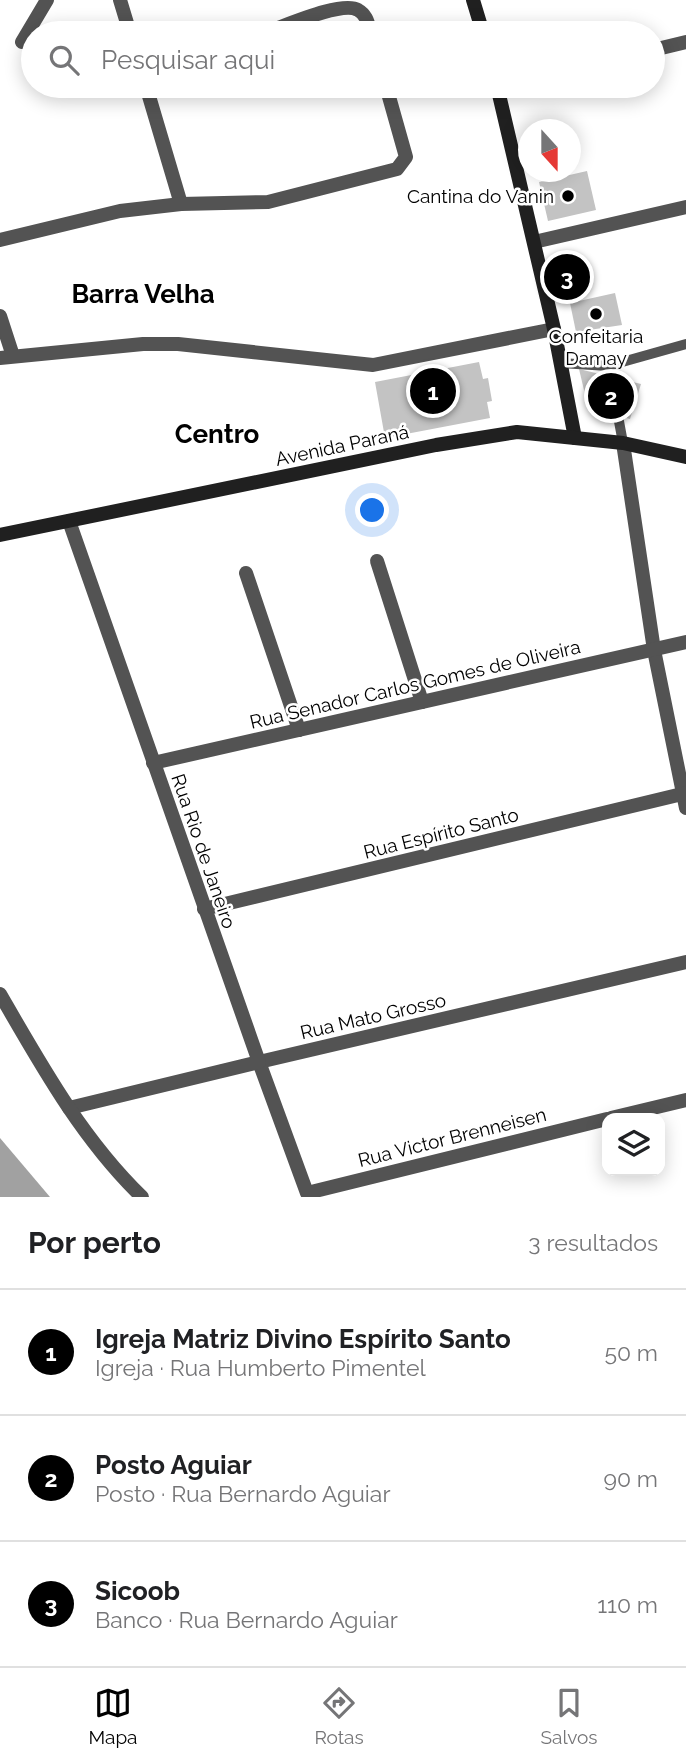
<!DOCTYPE html>
<html lang="pt">
<meta charset="utf-8">
<style>
body{margin:0;font-family:Raleway,sans-serif;background:#f2f2f2;color:#202124}
.controls{position:absolute;right:21px;bottom:21px;display:grid;overflow:hidden;border-radius:14px;box-shadow:0 4px 18px #0003}
.controls button{width:63px;height:63px;display:grid;place-items:center;padding:0;border:0;border-bottom:2px solid #e0e0e0;background:#fff;color:#202124;font:35px sans-serif}
.compass{position:absolute;left:518px;top:119px;width:63px;height:63px;border-radius:50%;background:#fff;box-shadow:0 4px 18px #0003;rotate:159deg}
.you{position:absolute;left:373px;top:511px;width:24px;height:24px;margin:-18px;border:5px solid #fff;border-radius:50%;background:#1a73e8;box-shadow:0 0 0 10px #1a73e833}
.badge{display:grid;place-items:center;width:46px;height:46px;border-radius:50%;background:#000;color:#fff;font-size:23px;font-weight:700}
.pin{position:absolute;translate:-50% -50%;border:4px solid #fff;box-shadow:0 2px 7px #0006}
.list{margin:0;padding:0;list-style:none}
h2{display:flex;justify-content:space-between;align-items:center;height:91px;margin:0;padding:0 28px;font-size:30px}
h2 small{font-size:23px;font-weight:400;color:#757577}
.list li{display:grid;grid-template-columns:46px 1fr auto;gap:21px;align-items:center;box-sizing:border-box;height:126px;padding:0 28px;border-top:2px solid #e0e0e0}
.list b{display:block;font-size:26px;white-space:nowrap}
.list p{margin:0;font-size:23px;white-space:nowrap;color:#757577}
.list em{font-size:23px;font-style:normal;color:#757577}
.icon{flex:none;width:38px;height:38px;fill:none;stroke:currentColor;stroke-width:2;stroke-linecap:round;stroke-linejoin:round}
.map{position:relative;flex:none;width:686px;height:1197px;overflow:hidden}
.search{position:absolute;background:#fff;box-shadow:0 4px 18px #0003;left:21px;right:21px;top:21px;height:77px;display:flex;align-items:center;gap:18px;box-sizing:border-box;padding:0 24px;border-radius:38px;color:#757577;font-size:26px}
.sheet{height:469px;background:#fff}
nav{display:flex;justify-content:space-around;align-items:center;box-sizing:border-box;height:98px;border-top:2px solid #e0e0e0;background:#fff;font-size:19px;color:#757577}
nav a{display:grid;justify-items:center;gap:4px}
nav .on{color:#000}
.map>svg:first-child{display:block}
.water{fill:#a1a1a1}
.building{fill:#c3c3c3}
.lines{fill:none;stroke-linecap:round;stroke-linejoin:round}
.service{stroke:#535353;stroke-width:10}
.minor{stroke:#535353;stroke-width:14}
.tertiary{stroke:#535353;stroke-width:14}
.secondary{stroke:#202020;stroke-width:14}
.poi-dot{fill:#000;stroke:#fff;stroke-width:2.5}
.labels{text-anchor:middle;dominant-baseline:central;stroke-width:5;stroke-linejoin:round;paint-order:stroke}
.poi-label{font-size:19px;fill:#000;stroke:#fff;text-anchor:end}
.street-label{font-size:19px;fill:#000;stroke:#fff}
.district-label{font-size:26px;font-weight:bold;fill:#000;stroke:#fff}
</style>
<div class="map">
<svg width="686" height="1197" viewBox="0 0 686 1197">
<rect width="100%" height="100%" fill="#fff"/>
<!-- water -->
<polygon class="water" points="0,1138 50,1197 0,1197"/>
<!-- building -->
<g class="building">
<polygon points="587,171 596,210 548,221 539,182"/>
<polygon points="615,293 622,325 576,332 570,303"/>
<polygon points="479,362 483,379 488,378 492,401 487,402 490,418 385,438 375,382"/>
<polygon points="579,369 641,384 630,419 588,407"/>
</g>
<g class="lines">
<!-- service -->
<g class="service">
<polyline points="561,363 608,366 686,344"/>
<polyline points="618,416 623,443"/>
</g>
<!-- minor -->
<g class="minor">
<polyline points="120,0 130,33"/>
<path d="M264,33C283,27 342,0 358,10C367,15 368,24 371,33"/>
<polyline points="22,42 47,0"/>
<polyline points="653,50 686,42"/>
<polyline points="146,86 181,204"/>
<polyline points="0,240 120,211 181,204 268,202 397,169 406,157 386,86"/>
<polyline points="534,242 686,207"/>
<polyline points="0,316 13,356"/>
<polyline points="0,358 143,344 178,344 373,365 554,329"/>
<polyline points="623,443 654,650 686,808"/>
<polyline points="377,561 422,702"/>
<polyline points="246,573 299,730"/>
<polyline points="153,763 686,642"/>
<polyline points="204,909 686,793"/>
<polyline points="611,1118 686,1100"/>
<polyline points="607,1119 307,1193 259,1062 686,962"/>
</g>
<!-- tertiary -->
<g class="tertiary">
<polyline points="69,521 259,1062 69,1108"/>
<path d="M0,994C41,1065 82,1139 142,1197"/>
</g>
<!-- secondary -->
<g class="secondary">
<polyline points="473,0 483,33"/>
<polyline points="497,86 554,329 575,438"/>
<polyline points="0,535 436,445 517,432 623,443 686,457"/>
</g>
</g>
<!-- markers -->
<g class="poi-dot">
<circle cx="568" cy="196" r="7"/>
<circle cx="596" cy="314" r="7"/>
</g>
<g class="labels">
<!-- poi labels -->
<g class="poi-label">
<text x="554" y="196">Cantina do Vanin</text>
<text x="596" y="336" text-anchor="middle">Confeitaria<tspan x="596" dy="22">Damay</tspan></text>
</g>
<!-- street labels -->
<g class="street-label">
<text transform="translate(342 445) rotate(-12)">Avenida Paraná</text>
<text transform="translate(415 684) rotate(-13)">Rua Senador Carlos Gomes de Oliveira</text>
<text transform="translate(441 833) rotate(-14)">Rua Espírito Santo</text>
<text transform="translate(204 851) rotate(71)">Rua Rio de Janeiro</text>
<text transform="translate(373 1016) rotate(-13)">Rua Mato Grosso</text>
<text transform="translate(452 1137) rotate(-14)">Rua Victor Brenneisen</text>
</g>
<!-- district labels -->
<g class="district-label">
<text x="143" y="294">Barra Velha</text>
<text x="217" y="434">Centro</text>
</g>
</g>
</svg>
<div class="controls">
<button><svg class="icon" aria-label="layers" viewBox="0 0 24 24"><path d="M12 4l9 5-9 5-9-5zM3 14l9 5 9-5"/></svg></button>
</div>
<svg class="compass" viewBox="-18 -18 36 36"><path d="M0-13l5 13h-10z" fill="#e53935"/><path d="M0 13l5-13h-10z" fill="#757577"/></svg>
<div class="you"></div>
<div class="pin badge" style="left:433px;top:391px">1</div>
<div class="pin badge" style="left:611px;top:396px">2</div>
<div class="pin badge" style="left:567px;top:277px">3</div>
<div class="search"><svg class="icon" aria-label="search" viewBox="0 0 24 24"><circle cx="10" cy="10" r="6"/><path d="M15 15l6 6"/></svg>Pesquisar aqui</div>
</div>
<section class="sheet">
<h2>Por perto<small>3 resultados</small></h2>
<ul class="list">
<li><span class="badge">1</span><div><b>Igreja Matriz Divino Espírito Santo</b><p>Igreja · Rua Humberto Pimentel</p></div><em>50 m</em></li>
<li><span class="badge">2</span><div><b>Posto Aguiar</b><p>Posto · Rua Bernardo Aguiar</p></div><em>90 m</em></li>
<li><span class="badge">3</span><div><b>Sicoob</b><p>Banco · Rua Bernardo Aguiar</p></div><em>110 m</em></li>
</ul>
</section>
<nav>
<a class="on"><svg class="icon" aria-label="map" viewBox="0 0 24 24"><path d="M3 6l6-2 6 2 6-2v14l-6 2-6-2-6 2zM9 4v14M15 6v14"/></svg>Mapa</a>
<a><svg class="icon" aria-label="directions" viewBox="0 0 24 24"><path d="M12 3l9 9-9 9-9-9zM9 14v-3h6M13 9l2 2-2 2"/></svg>Rotas</a>
<a><svg class="icon" aria-label="saved" viewBox="0 0 24 24"><path d="M7 4h10v16l-5-4-5 4z"/></svg>Salvos</a>
</nav>
